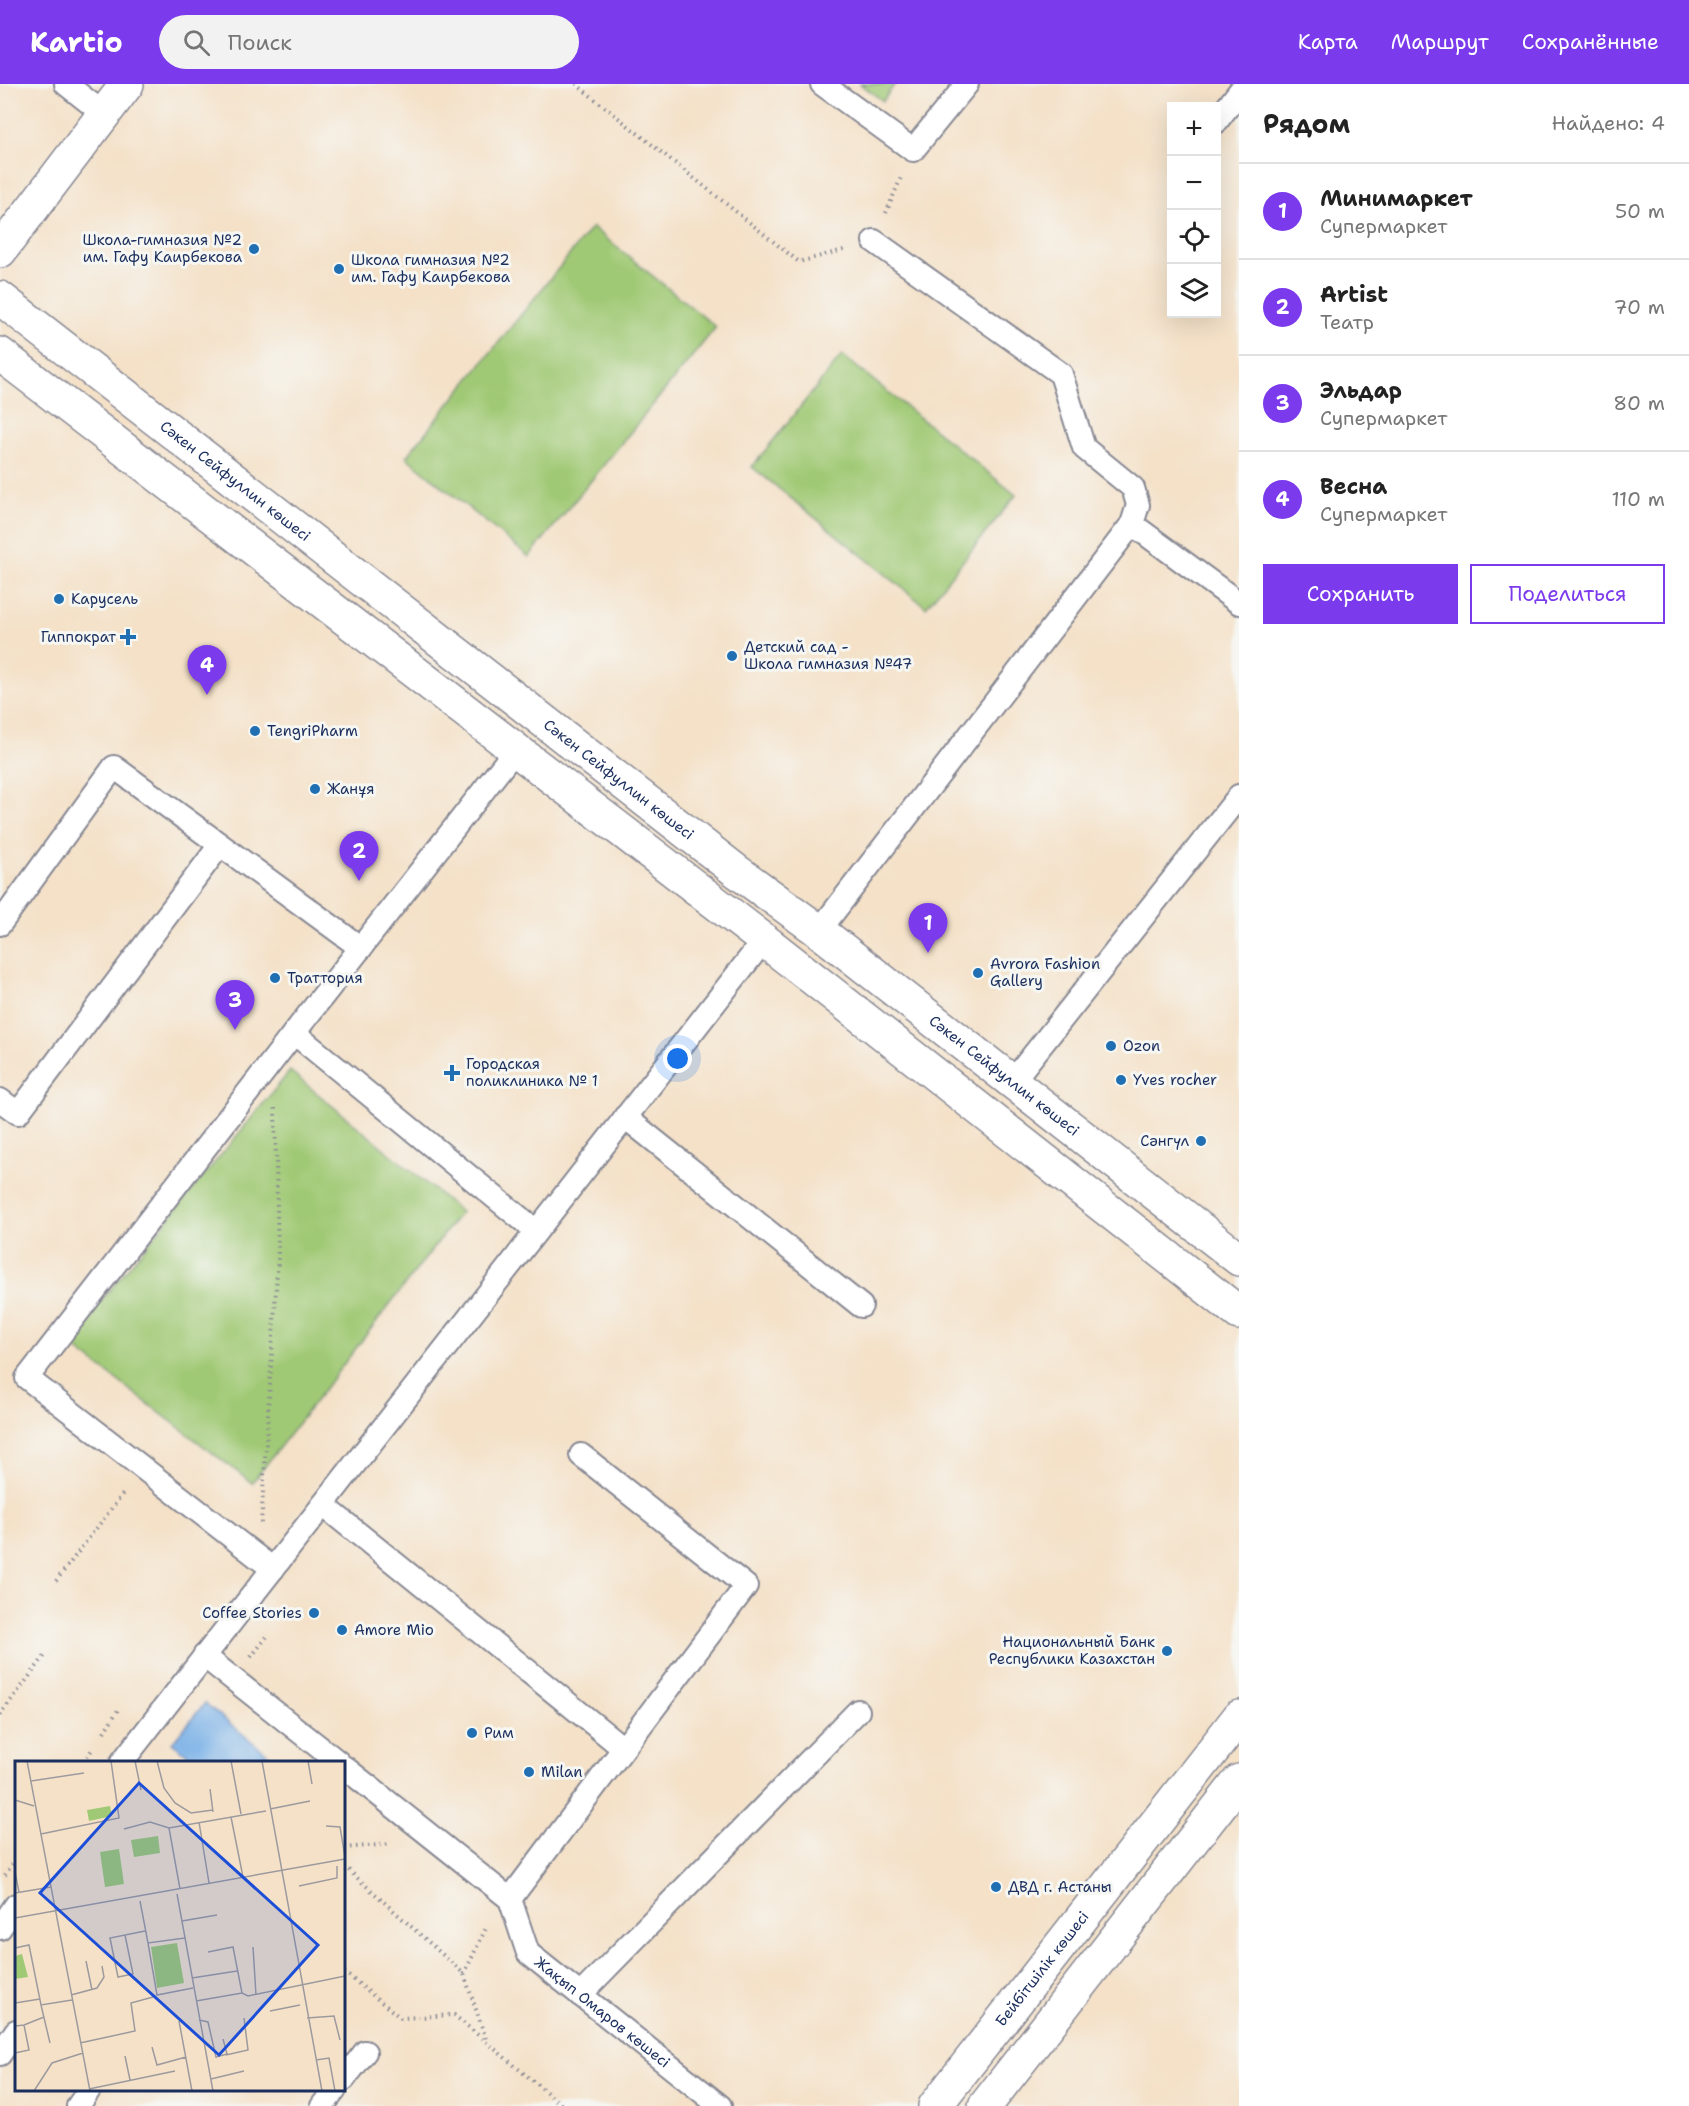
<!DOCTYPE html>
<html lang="ru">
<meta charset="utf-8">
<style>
body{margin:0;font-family:"Shantell Sans",sans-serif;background:#f2f2f2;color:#222}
.controls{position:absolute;right:18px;top:18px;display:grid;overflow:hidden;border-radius:0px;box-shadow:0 6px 24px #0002}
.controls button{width:54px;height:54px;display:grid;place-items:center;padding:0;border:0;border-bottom:2px solid #e0e0e0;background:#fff;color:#222;font:30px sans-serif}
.you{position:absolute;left:678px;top:975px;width:21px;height:21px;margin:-15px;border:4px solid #fff;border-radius:50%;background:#1a73e8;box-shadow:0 0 0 9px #1a73e833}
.badge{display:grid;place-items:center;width:39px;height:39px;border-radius:50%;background:#7c3aed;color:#fff;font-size:20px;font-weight:700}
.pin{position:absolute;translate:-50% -50px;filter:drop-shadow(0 2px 3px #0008)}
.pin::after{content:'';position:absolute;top:32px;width:21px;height:18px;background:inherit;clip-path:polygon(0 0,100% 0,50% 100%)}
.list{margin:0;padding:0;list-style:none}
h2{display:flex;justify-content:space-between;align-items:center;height:78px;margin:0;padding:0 24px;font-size:26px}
h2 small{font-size:20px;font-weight:400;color:#767676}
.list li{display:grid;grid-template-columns:39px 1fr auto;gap:18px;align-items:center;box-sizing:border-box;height:96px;padding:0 24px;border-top:2px solid #e0e0e0}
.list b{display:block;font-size:22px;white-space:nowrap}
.list p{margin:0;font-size:20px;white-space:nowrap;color:#767676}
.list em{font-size:20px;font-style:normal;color:#767676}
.actions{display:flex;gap:12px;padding:18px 24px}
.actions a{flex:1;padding:14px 0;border:2px solid #7c3aed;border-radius:0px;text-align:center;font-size:21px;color:#7c3aed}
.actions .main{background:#7c3aed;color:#fff}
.icon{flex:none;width:33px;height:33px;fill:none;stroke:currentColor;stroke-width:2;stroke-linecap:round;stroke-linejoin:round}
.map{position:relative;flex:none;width:1239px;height:2022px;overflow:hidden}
header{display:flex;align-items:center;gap:36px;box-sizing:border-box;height:84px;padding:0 30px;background:#7c3aed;color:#fff}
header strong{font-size:28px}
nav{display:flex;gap:33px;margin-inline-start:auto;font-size:21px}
.search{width:420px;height:54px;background:#f2f2f2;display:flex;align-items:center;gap:15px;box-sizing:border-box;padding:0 21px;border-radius:33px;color:#767676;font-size:22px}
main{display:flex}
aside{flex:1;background:#fff}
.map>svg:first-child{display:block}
.park{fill:#a0c975;stroke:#5e7c6a;stroke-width:1.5}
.water{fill:#76aee6;stroke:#486ea2;stroke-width:1.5}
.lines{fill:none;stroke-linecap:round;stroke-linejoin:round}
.lane-casing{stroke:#888893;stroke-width:26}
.secondary-casing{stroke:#888893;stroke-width:36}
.path{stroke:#888893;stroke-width:4;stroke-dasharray:1.5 4.5;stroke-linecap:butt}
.lane{stroke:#fff;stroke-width:22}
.secondary{stroke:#fff;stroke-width:33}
.poi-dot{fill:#1f6fb2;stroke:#f6f6f2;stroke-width:2}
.labels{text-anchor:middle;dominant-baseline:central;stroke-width:6;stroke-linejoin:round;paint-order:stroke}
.poi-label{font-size:15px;fill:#1b2f5e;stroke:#f6f6f2;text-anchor:start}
.street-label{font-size:15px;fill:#1b2f5e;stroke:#f6f6f2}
.inset-road{fill:none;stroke:#9d9a9e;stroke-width:1.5}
.view{fill:#1d4ed8;fill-opacity:0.15;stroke:#1d4ed8;stroke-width:3}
.inset-edge{fill:none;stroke:#1b2f5e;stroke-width:3}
</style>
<header>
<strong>Kartio</strong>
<div class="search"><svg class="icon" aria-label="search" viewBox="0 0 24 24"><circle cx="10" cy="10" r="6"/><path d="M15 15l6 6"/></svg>Поиск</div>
<nav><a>Карта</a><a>Маршрут</a><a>Сохранённые</a></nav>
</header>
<main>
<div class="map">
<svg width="1239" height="2022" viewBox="0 0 1239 2022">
<rect width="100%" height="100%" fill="#f6f6f2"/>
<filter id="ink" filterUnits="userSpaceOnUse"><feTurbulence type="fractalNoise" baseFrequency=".0167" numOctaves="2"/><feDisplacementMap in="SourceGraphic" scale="12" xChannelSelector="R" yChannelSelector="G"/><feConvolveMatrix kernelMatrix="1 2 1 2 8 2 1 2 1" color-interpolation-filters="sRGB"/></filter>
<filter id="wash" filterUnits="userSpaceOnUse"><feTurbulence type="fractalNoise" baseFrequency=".008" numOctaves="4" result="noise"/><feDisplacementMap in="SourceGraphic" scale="24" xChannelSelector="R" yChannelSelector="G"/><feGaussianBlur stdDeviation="1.35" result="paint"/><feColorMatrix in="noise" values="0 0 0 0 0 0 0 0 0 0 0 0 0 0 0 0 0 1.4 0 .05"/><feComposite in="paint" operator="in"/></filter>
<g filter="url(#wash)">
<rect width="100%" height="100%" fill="#f4e1c8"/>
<!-- park -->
<g class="park">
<polygon points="860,0 895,0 883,17"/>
<polygon points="592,143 716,243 529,473 406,373"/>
<polygon points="842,271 1016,411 926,523 752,383"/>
<polygon points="290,987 461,1128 252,1399 67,1258"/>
</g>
<!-- water -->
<polygon class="water" points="205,1619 277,1678 198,1678 172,1659"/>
</g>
<g filter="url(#ink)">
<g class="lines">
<!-- lane casing -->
<g class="lane-casing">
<g id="lane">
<polyline points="66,0 104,30"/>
<polyline points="822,0 913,66 967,0"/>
<polyline points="1216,38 1239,8"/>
<polyline points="1132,440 1239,519"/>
<polyline points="516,665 294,949 536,1147"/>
<polyline points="0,840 114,683 361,864"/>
<polyline points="819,847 1132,440 1138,421 1133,404 1084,364 1061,290 874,157"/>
<polyline points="1012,998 1239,712"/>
<polyline points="0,1016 18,1029 220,761"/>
<polyline points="625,1033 861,1222"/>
<polyline points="323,1421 623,1664"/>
<polyline points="273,1485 27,1294 294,949"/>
<polyline points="204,1572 338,1678"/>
<polyline points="122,1678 764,856"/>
<path id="s1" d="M344,1683L510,1815L528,1869L720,2022"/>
<polyline points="510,1815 746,1502 581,1371"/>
<polyline points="0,1844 16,1821"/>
<polyline points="580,1911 858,1627"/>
<polyline points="0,1970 16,1947"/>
<polyline points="344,1995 365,1968"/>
<polyline points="78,2022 89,2006"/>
<polyline points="322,2022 335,2006"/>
</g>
</g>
<!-- secondary casing -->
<g class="secondary-casing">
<g id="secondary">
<polyline points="0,167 127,0"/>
<path id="s2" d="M0,214L735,786L819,847L1239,1175"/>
<polyline points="0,270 764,856 1239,1229"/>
<path id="s3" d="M935,2022L1239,1633"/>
<polyline points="985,2022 1239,1697"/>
</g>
</g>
<!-- path -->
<g class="path">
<polyline points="576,0 799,178 847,165"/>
<polyline points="886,129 902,91"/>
<polyline points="261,1439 278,1174 275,1024"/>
<polyline points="56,1497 125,1407"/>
<polyline points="251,1573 269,1550"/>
<polyline points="0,1631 47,1569"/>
<polyline points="104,1648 118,1626"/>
<polyline points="84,1678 93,1664"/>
<polyline points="344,1764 391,1760"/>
<polyline points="344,1782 464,1890 487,1958"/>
<polyline points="5,1791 16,1775"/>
<polyline points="344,1888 401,1934 454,1931 563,2022"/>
<polyline points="464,1890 487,1842"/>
</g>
<!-- lane -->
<use href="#lane" class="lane"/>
<!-- secondary -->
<use href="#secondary" class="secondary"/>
</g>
</g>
<!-- markers -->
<g class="poi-dot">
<circle cx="254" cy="165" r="6"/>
<circle cx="339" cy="185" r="6"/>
<circle cx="59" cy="515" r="6"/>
<path d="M125 544h6v6h6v6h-6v6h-6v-6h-6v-6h6z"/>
<circle cx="732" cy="572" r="6"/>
<circle cx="255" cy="647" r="6"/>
<circle cx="315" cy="705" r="6"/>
<circle cx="978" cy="889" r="6"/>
<circle cx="275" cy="894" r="6"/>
<circle cx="1111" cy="962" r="6"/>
<path d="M449 980h6v6h6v6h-6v6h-6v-6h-6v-6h6z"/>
<circle cx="1121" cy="996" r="6"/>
<circle cx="1201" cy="1057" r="6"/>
<circle cx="314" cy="1529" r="6"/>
<circle cx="342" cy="1546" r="6"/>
<circle cx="1167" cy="1567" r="6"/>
<circle cx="472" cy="1649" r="6"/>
<circle cx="529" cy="1688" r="6"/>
<circle cx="996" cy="1803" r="6"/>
</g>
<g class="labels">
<!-- poi labels -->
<g class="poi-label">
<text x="242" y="156" text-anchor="end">Школа-гимназия №2<tspan x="242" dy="17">им. Гафу Каирбекова</tspan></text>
<text x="351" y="176">Школа гимназия №2<tspan x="351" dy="17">им. Гафу Каирбекова</tspan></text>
<text x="71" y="515">Карусель</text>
<text x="116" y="553" text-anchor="end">Гиппократ</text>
<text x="744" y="563">Детский сад -<tspan x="744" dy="17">Школа гимназия №47</tspan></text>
<text x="267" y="647">TengriPharm</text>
<text x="327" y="705">Жанұя</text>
<text x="990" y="880">Avrora Fashion<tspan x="990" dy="17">Gallery</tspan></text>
<text x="287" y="894">Траттория</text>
<text x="1123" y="962">Ozon</text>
<text x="466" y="980">Городская<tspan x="466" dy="17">поликлиника № 1</tspan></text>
<text x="1133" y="996">Yves rocher</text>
<text x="1189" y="1057" text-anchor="end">Сәнгүл</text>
<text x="302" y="1529" text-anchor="end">Coffee Stories</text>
<text x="354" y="1546">Amore Mio</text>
<text x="1155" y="1558" text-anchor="end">Национальный Банк<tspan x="1155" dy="17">Республики Казахстан</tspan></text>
<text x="484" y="1649">Рим</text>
<text x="541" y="1688">Milan</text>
<text x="1008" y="1803">ДВД г. Астаны</text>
</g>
<!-- street labels -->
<g class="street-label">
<text stroke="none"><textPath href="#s2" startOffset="298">Сәкен Сейфуллин көшесі</textPath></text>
<text stroke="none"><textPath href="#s2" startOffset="784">Сәкен Сейфуллин көшесі</textPath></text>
<text stroke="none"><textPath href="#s2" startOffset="1270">Сәкен Сейфуллин көшесі</textPath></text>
<text stroke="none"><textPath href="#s3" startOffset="174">Бейбітшілік көшесі</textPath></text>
<text stroke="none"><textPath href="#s1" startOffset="364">Жақып Омаров көшесі</textPath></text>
</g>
</g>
<!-- overview -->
<g transform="translate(15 1677)">
<rect width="330" height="330" fill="#f4e1c8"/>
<path d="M95,45L97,55L74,60L72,49ZM143,75L145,92L119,96L116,79ZM104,88L109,123L90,126L85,91ZM162,182L169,222L142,227L136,186ZM7,193L13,216L0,218V195Z" fill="#a0c975"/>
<path class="inset-road" d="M12,0L75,330M120,0L126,29M142,0L149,27L160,42L176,52L198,49M216,0L226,53M247,0L307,330M293,0L297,23M16,20L69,12M195,28L198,51M0,39L19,45M255,48L295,40M216,56L228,116M184,61L194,122M311,65L325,66L330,96M154,67L165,128M109,68L135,61L154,67L251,50M26,73L104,57L96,0M0,111L4,131M284,125L322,117V105M0,132L36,126M162,133L198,330M125,140L133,182L170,177M0,157L330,98M167,160L202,154M110,174L118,213L103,216L95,177L130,170M133,182L142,234L178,227M238,186L241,234M0,187L14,184L26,244L57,239M193,191L218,186L227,232M71,200L77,229M177,217L222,210M56,234L82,227L89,216L87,205M181,240L227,232L233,235L330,215M0,242L25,238M26,244L35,282M255,250L285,244M292,257L319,255L325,279M184,259L193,261L201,296L212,293L208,278M164,260L177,330M9,264L29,256M0,265L9,264L14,289L0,292M65,282L120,270L116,242L138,236M137,286L142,304L171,296M211,294L233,289L229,257M110,295L115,319M301,299L314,297L320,330M196,318L229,310M74,328L160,310M19,330L37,302L68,292"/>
<path class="view" d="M124,22L303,184L204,294L25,132Z"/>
<rect width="330" height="330" class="inset-edge"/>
</g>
</svg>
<div class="controls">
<button>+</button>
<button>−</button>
<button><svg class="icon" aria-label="locate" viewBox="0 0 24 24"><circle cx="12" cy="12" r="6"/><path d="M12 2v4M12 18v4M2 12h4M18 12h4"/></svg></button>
<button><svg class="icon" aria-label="layers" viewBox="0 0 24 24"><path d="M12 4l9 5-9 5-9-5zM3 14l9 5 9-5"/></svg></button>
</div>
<div class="you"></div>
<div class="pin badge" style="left:928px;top:869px">1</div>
<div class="pin badge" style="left:359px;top:797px">2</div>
<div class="pin badge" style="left:235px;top:946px">3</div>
<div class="pin badge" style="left:207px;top:611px">4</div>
</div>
<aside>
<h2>Рядом<small>Найдено: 4</small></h2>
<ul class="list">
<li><span class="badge">1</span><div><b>Минимаркет</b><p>Супермаркет</p></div><em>50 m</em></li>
<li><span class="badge">2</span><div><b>Artist</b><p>Театр</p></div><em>70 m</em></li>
<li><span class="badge">3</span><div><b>Эльдар</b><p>Супермаркет</p></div><em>80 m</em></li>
<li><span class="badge">4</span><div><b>Весна</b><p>Супермаркет</p></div><em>110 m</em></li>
</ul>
<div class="actions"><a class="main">Сохранить</a><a>Поделиться</a></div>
</aside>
</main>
